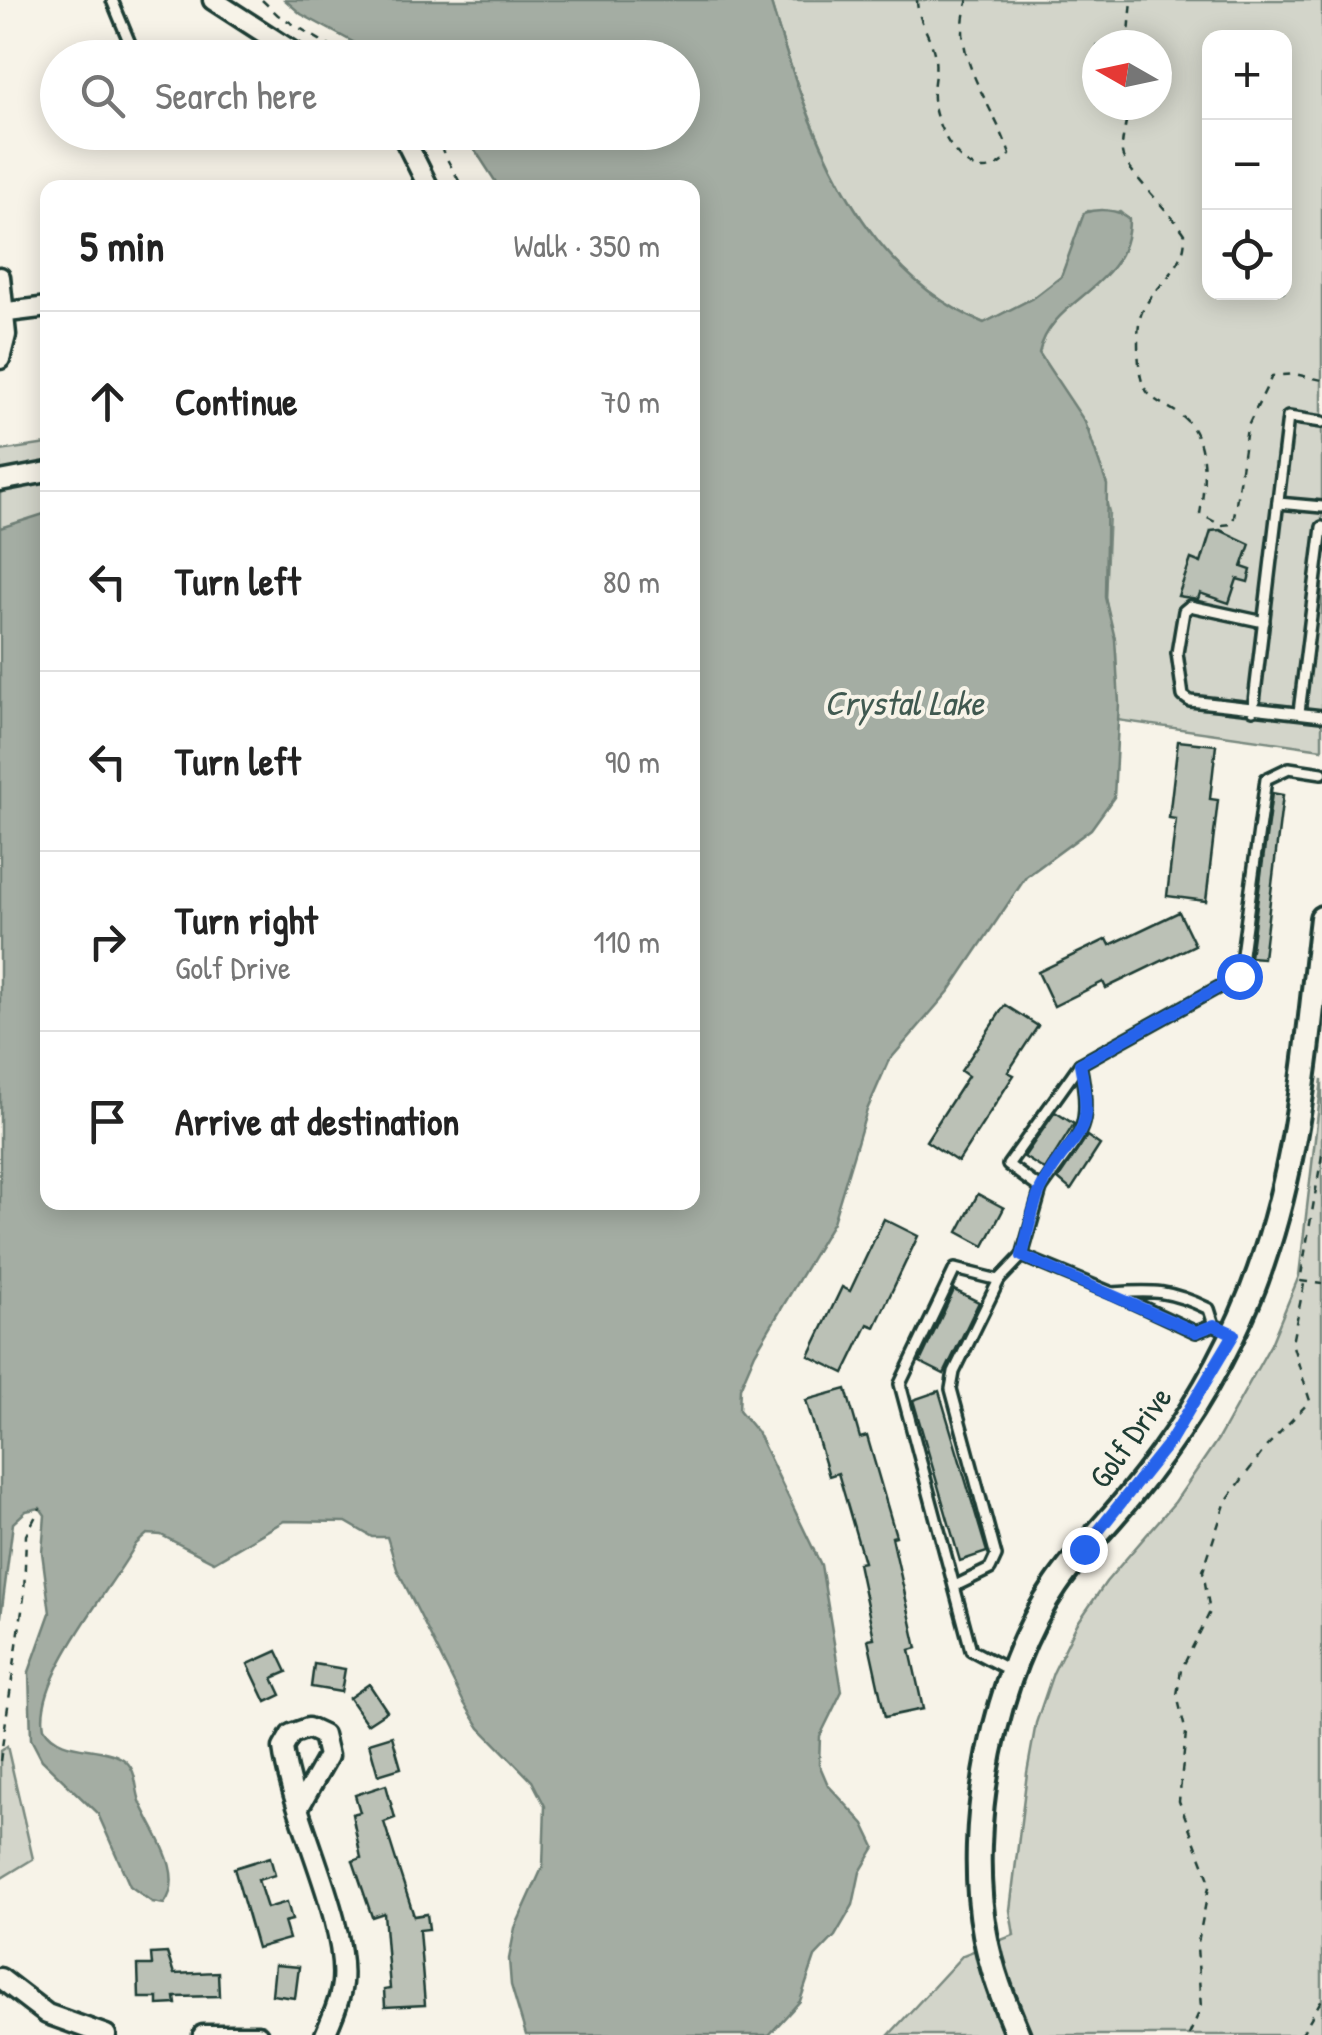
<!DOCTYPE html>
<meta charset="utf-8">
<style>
body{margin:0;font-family:"Patrick Hand",sans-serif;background:#f2f2f2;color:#222}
.controls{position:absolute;right:30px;top:30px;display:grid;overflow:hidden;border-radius:20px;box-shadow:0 5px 25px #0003}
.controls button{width:90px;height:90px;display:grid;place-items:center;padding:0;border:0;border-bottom:2px solid #e0e0e0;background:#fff;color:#222;font:50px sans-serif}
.compass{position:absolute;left:1082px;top:30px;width:90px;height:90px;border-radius:50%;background:#fff;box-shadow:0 5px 25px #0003;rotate:279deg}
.stop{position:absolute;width:30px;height:30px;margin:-22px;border:8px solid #2563eb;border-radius:50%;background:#fff}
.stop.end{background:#2563eb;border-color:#fff;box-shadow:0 2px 10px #0008}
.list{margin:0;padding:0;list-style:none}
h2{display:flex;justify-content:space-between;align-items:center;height:130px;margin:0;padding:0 40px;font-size:42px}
h2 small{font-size:32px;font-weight:400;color:#767676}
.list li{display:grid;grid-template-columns:65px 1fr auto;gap:30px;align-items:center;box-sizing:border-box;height:180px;padding:0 40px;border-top:2px solid #e0e0e0}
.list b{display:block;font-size:38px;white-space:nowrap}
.list p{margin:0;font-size:32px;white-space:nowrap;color:#767676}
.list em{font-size:32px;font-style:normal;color:#767676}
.icon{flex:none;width:55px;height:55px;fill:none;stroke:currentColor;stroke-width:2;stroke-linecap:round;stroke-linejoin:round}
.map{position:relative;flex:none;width:1322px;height:2035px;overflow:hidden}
.search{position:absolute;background:#fff;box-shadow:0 5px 25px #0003;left:40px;top:40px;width:660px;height:110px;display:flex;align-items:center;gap:25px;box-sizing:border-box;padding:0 35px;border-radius:55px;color:#767676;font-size:38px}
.panel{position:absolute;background:#fff;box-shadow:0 5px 25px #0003;left:40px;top:180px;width:660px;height:1030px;border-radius:20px}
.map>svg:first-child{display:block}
.green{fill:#d3d5ca;stroke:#79897f;stroke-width:2.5;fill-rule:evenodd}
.water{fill:#a4ada3;stroke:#6f8077;stroke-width:2.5}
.building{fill:#bbc1b6;stroke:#1f3d34;stroke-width:2.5}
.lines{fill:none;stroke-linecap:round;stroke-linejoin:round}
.service-casing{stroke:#1f3d34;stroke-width:16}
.minor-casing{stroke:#1f3d34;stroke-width:25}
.tertiary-casing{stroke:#1f3d34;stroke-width:30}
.path{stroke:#1f3d34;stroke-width:2.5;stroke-dasharray:8 8;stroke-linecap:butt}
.service{stroke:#f7f3e8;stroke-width:9}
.minor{stroke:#f7f3e8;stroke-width:18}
.tertiary{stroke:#f7f3e8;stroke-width:22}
.route{stroke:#2563eb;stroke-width:12}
.labels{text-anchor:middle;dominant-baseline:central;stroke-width:8;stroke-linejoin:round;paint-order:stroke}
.street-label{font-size:32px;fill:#1f3d34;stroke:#f7f3e8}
.water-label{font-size:35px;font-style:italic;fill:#405950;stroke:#f7f3e8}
</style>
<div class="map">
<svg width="1322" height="2035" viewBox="0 0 1322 2035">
<rect width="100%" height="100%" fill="#f7f3e8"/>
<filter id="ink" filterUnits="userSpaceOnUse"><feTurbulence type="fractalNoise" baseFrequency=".01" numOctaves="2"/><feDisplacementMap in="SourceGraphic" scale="20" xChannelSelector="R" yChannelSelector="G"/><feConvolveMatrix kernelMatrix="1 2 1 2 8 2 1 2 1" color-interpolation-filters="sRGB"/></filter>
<g filter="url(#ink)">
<!-- green -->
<g class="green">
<path d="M770,0H1322V749L1117,720L1116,653L1105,597L1109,512L1089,431L1039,353C1051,296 1129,289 1128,219L1120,212L1088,211L1061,277L1035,297L984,323C856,271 806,120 770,0ZM1210,38H1284V292H1210ZM1097,45H1157V105H1097Z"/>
<polygon points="47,444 47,544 0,557 0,451"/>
<polygon points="1322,1079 1322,2035 889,2035 963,1955 1014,1935 1010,1910 1027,1773 1036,1723 1053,1673 1077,1624 1106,1582 1175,1502 1218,1439 1271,1344 1299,1276"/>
<polygon points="7,1746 33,1859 0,1879 0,1751"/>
</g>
<!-- water -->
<path class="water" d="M285,0H770C806,121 856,271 984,323L1035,297L1061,277L1084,213C1098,208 1117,209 1129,219C1129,290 1051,296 1039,353L1085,422L1107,485L1105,597L1115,639L1119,703L1114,797L1091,829L1026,877L950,990L888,1062L867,1110L833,1222L755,1353L740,1388L739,1410L757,1432L821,1565L842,1691L820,1736L819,1764L828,1785L864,1824L875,1847L860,1872L853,1905L835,1936L815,1957L800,2001L769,2035H526L511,1985L509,1959L515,1928L543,1866L545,1806L532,1781L480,1728L464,1703L397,1569L387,1537H372L346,1522L284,1521L214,1562L161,1535L147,1534L136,1544C111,1589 34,1678 44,1728C60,1755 99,1744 123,1759C137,1768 135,1787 140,1801C152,1831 187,1873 164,1904L152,1902L130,1886L98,1814L42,1760L31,1739L29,1672L50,1613L42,1552L45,1515L40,1508L26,1511L13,1523L0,1624V528L47,513L48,1202H692V188L499,187L464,133L682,132V58L381,57L301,14Z"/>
<!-- building -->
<g class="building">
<polygon points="1220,530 1250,544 1242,567 1251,570 1248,582 1237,579 1229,603 1200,593 1198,599 1178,596 1191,559 1201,563 1211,531"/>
<polygon points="1178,741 1216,745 1210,799 1218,800 1206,901 1167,896 1176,819 1169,818"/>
<polygon points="1272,793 1283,795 1263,958 1250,957"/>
<polygon points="1179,912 1195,945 1106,988 1103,982 1054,1006 1038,972 1107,939 1110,945"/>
<polygon points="1005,1005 1038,1026 1008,1072 1014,1075 958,1162 926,1141 968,1076 961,1071"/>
<polygon points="1055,1112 1074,1124 1045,1170 1024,1157"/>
<polygon points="1087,1136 1100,1145 1071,1190 1058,1179"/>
<polygon points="978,1194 1004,1208 984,1246 958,1232"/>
<polygon points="884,1219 918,1236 875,1327 868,1324 844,1373 809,1356 842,1287 850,1291"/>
<polygon points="954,1290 979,1302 944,1374 920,1362"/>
<polygon points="846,1389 860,1438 867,1436 896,1536 892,1537 917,1648 910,1650 923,1709 885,1717 868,1639 874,1638 858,1563 864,1562 838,1473 829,1476 806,1400"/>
<polygon points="939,1391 987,1552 960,1561 913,1400"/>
<polygon points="277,1651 287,1672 273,1678 281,1695 266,1702 248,1664"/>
<polygon points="314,1664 345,1669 341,1692 311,1687"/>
<polygon points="369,1684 387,1711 367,1724 349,1698"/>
<polygon points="392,1736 401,1768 378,1775 369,1743"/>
<polygon points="386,1785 395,1818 384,1822 400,1873 414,1916 427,1914 429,1929 419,1930 425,2005 385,2007 384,1990 390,1989 384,1913 372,1917 353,1861 361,1858 352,1814 360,1812 355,1795"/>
<polygon points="270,1857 275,1875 258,1880 267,1908 287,1902 292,1920 284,1922 289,1939 257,1948 234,1868"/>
<polygon points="167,1953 174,1974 218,1972 219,1996 175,1997 176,2004 158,2005 158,1998 139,1998 138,1965 152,1965 151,1954"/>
<polygon points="275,1965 299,1967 295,1998 272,1995"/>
</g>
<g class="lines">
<!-- service casing -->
<g class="service-casing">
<g id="service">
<polyline points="112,0 136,58"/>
<polyline points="259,58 271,39"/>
<polyline points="1278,503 1322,507"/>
<polyline points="1264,622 1190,606 1184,611 1177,653 1183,696 1190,701 1322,716"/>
<polyline points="1253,710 1288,417 1322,422"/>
<polyline points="1299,712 1322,527"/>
<path d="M1041,1189C1079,1134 1094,1133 1080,1064"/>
<polyline points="1022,1256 1112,1293"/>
<path d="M1214,1325L1196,1332L1112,1293C1154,1290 1170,1290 1209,1309L1214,1325L1231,1333"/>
<polyline points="955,1586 990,1569 996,1556 951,1389 954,1372 999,1280"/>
<polyline points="1009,1670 971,1650 900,1384 955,1269 999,1280 1022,1256 1041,1189 1008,1165 1080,1064 1239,976 1266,779 1289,768 1322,773"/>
</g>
</g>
<!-- minor casing -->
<g class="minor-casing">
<g id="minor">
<polyline points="213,0 303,58"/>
<polyline points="401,132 429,188"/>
<polyline points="0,277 6,335 0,359"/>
<polyline points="0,313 48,307"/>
<polyline points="0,481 48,472"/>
<path d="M299,1807L328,1756L323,1735L308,1728L291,1734L283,1748C292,1817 348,1919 342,1983C340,2001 332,2018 325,2035"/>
<polyline points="0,1978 47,2014 106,2035"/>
<polyline points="203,2035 258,2035"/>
</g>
</g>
<!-- tertiary casing -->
<g class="tertiary-casing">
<path id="tertiary" d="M1018,2035C1004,2002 991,1969 985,1934C965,1827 994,1674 1056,1585C1078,1553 1105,1526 1129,1497C1174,1442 1212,1382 1241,1317C1298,1190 1306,1055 1322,918"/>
</g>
<!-- path -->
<g class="path">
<polyline points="262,0 278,15 350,58"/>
<path d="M917,0C917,21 933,38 935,59C937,72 932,86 933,99C936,135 974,197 1010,155C993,102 948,56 968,0"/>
<polyline points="1128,45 1132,0"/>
<path d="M1128,105C1128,121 1121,137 1122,153C1122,166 1173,215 1185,234C1186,271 1156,282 1142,312C1136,326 1138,357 1140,373C1145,404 1165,401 1185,419C1209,441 1205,486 1200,514L1221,525L1233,524L1247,428L1272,376L1295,374L1322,380"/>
<polyline points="432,132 463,188"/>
<polyline points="1322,1155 1300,1281 1322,1284"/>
<polyline points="0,1761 24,1597 26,1535 40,1508"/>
<polyline points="1189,2035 1201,2008 1197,1947 1210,1882 1179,1801 1186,1733 1177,1695 1181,1670 1210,1612 1203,1571 1226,1501 1267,1446 1310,1401 1292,1343 1304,1284"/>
<polyline points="1301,2035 1322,1999"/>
</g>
<!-- service -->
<use href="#service" class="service"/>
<!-- minor -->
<use href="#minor" class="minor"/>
<!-- tertiary -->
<use href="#tertiary" class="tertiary"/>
</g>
</g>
<g class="lines" filter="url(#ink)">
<!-- route -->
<path class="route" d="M1084,1549L1171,1440L1234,1334L1214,1325L1196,1332L1022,1256C1028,1235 1031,1209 1041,1189C1072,1126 1097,1147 1080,1064L1239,976"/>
</g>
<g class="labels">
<!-- street labels -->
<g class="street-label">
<text transform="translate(1130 1437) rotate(-54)">Golf Drive</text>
</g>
<!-- water labels -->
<g class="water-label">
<text x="904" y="702">Crystal Lake</text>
</g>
</g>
</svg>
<div class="controls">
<button>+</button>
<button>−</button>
<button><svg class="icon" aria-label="locate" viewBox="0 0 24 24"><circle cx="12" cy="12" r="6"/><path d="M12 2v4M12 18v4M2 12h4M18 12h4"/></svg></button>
</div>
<svg class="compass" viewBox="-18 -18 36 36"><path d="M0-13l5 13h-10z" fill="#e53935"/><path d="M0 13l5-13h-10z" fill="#767676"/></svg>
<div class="stop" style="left:1239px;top:976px"></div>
<div class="stop end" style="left:1084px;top:1549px"></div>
<div class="search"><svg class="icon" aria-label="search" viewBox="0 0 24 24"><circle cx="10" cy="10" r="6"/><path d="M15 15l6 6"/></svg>Search here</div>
<section class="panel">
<h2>5 min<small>Walk · 350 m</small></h2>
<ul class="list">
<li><svg class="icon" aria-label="ahead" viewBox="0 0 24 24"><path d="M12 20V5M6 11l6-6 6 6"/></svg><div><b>Continue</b></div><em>70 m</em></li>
<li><svg class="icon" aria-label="left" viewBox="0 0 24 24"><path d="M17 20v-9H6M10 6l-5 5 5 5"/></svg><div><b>Turn left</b></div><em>80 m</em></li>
<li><svg class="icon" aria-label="left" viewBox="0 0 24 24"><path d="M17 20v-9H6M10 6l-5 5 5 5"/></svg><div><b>Turn left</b></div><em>90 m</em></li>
<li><svg class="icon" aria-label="right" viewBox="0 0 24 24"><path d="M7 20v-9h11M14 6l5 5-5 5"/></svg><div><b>Turn right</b><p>Golf Drive</p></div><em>110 m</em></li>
<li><svg class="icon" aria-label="arrive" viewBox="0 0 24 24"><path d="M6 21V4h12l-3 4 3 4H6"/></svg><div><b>Arrive at destination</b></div></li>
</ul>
</section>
</div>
